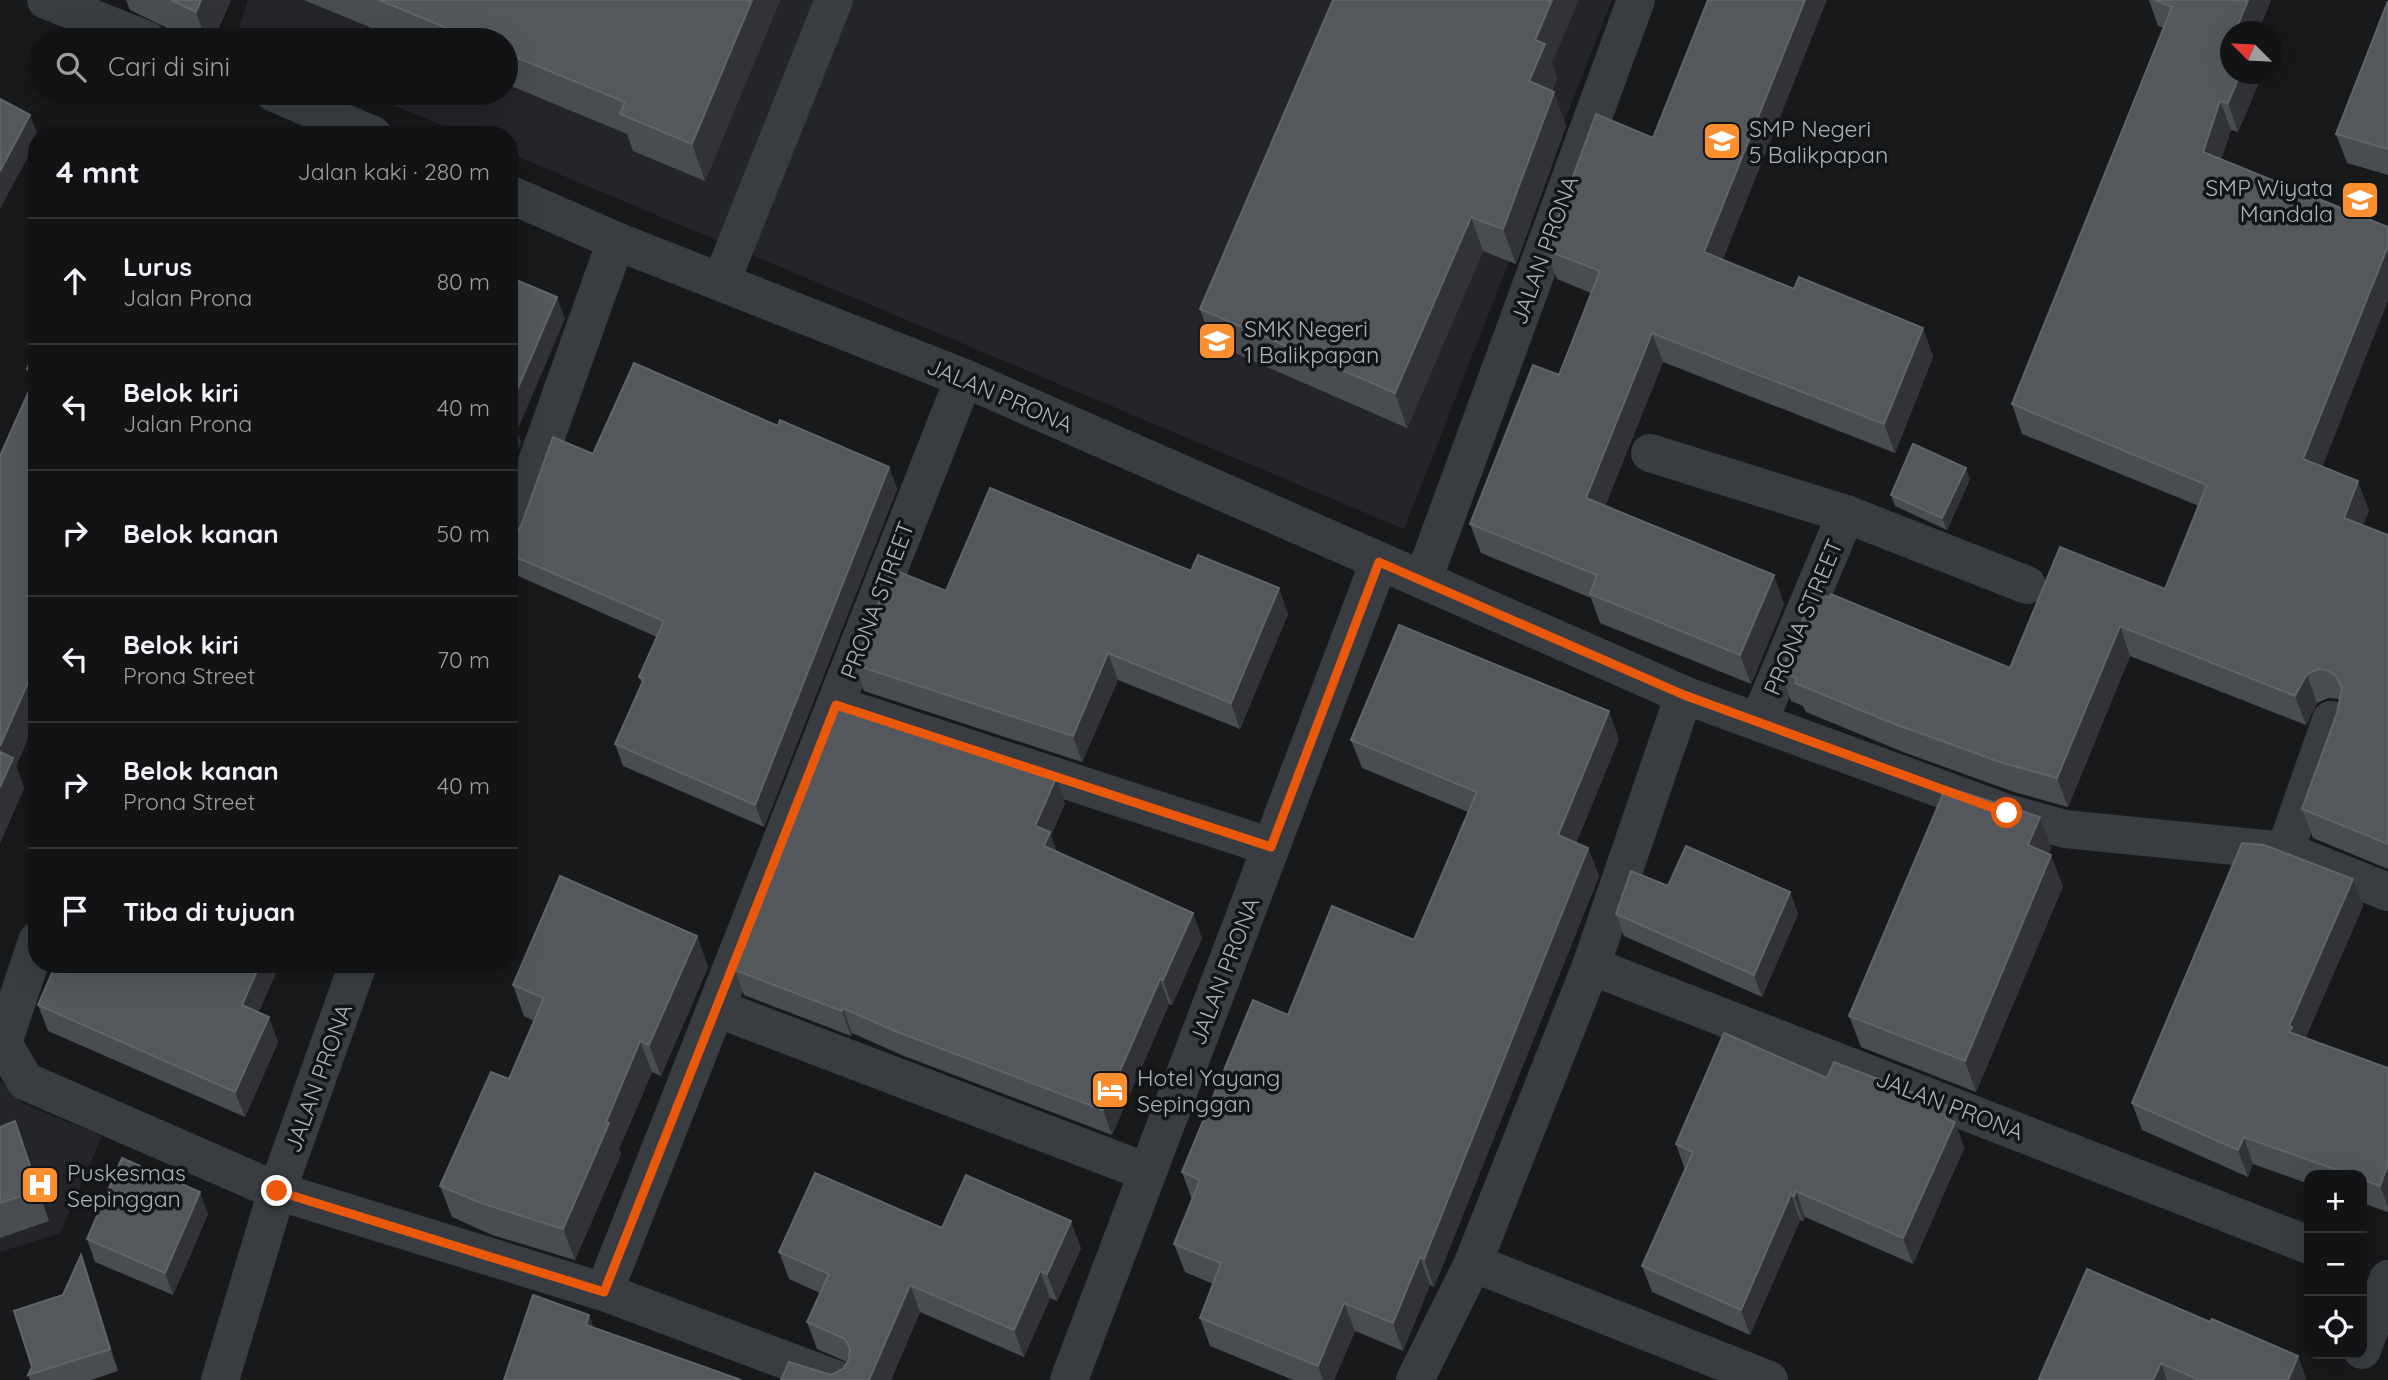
<!DOCTYPE html>
<html lang="id">
<meta charset="utf-8">
<style>
body{margin:0;font-family:Quicksand,sans-serif;background:#1b1c1d;color:#f1f3f6}
.controls{position:absolute;right:21px;bottom:21px;display:grid;overflow:hidden;border-radius:14px;box-shadow:0 7px 28px #0002}
.controls button{width:63px;height:63px;display:grid;place-items:center;padding:0;border:0;border-bottom:2px solid #313234;background:#121314;color:#f1f3f6;font:35px sans-serif}
.compass{position:absolute;left:2220px;top:21px;width:63px;height:63px;border-radius:50%;background:#121314;box-shadow:0 7px 28px #0002;rotate:294deg}
.stop{position:absolute;width:21px;height:21px;margin:-16px;border:5px solid #ea580c;border-radius:50%;background:#fff}
.stop.end{background:#ea580c;border-color:#fff;box-shadow:0 2px 7px #0008}
.list{margin:0;padding:0;list-style:none}
h2{display:flex;justify-content:space-between;align-items:center;height:91px;margin:0;padding:0 28px;font-size:30px}
h2 small{font-size:23px;font-weight:400;color:#9c9ea0}
.list li{display:grid;grid-template-columns:46px 1fr auto;gap:21px;align-items:center;box-sizing:border-box;height:126px;padding:0 28px;border-top:2px solid #313234}
.list b{display:block;font-size:26px;white-space:nowrap}
.list p{margin:0;font-size:23px;white-space:nowrap;color:#9c9ea0}
.list em{font-size:23px;font-style:normal;color:#9c9ea0}
.icon{flex:none;width:38px;height:38px;fill:none;stroke:currentColor;stroke-width:2;stroke-linecap:round;stroke-linejoin:round}
.map{position:relative;flex:none;width:2388px;height:1380px;overflow:hidden}
.search{position:absolute;background:#121314;box-shadow:0 7px 28px #0002;left:28px;top:28px;width:490px;height:77px;display:flex;align-items:center;gap:18px;box-sizing:border-box;padding:0 24px;border-radius:38px;color:#9c9ea0;font-size:26px}
.panel{position:absolute;background:#121314;box-shadow:0 7px 28px #0002;left:28px;top:126px;width:490px;height:847px;border-radius:28px}
.map>svg:first-child{display:block}
.built{fill:#242528}
.lines{fill:none;stroke-linecap:round;stroke-linejoin:round}
.minor{stroke:#393c40;stroke-width:38}
.wall{fill:#494c50}
.shaded-wall{fill:#313336}
.building{fill:#54575c;stroke:#61656a;stroke-width:2}
.route{stroke:#ea580c;stroke-width:9}
.labels{text-anchor:middle;dominant-baseline:central;stroke-width:7;stroke-linejoin:round;paint-order:stroke}
.poi-label{font-size:23px;fill:#aab3bb;stroke:#131416;text-anchor:start}
.street-label{font-size:23px;fill:#aab3bb;stroke:#131416}
</style>
<div class="map">
<svg width="2388" height="1380" viewBox="0 0 2388 1380">
<rect width="100%" height="100%" fill="#18191b"/>
<!-- built -->
<g class="built">
<polygon points="248,0 1612,0 1404,529 509,153 509,135 465,135 365,93 506,93 506,40 240,40 236,38"/>
<polygon points="0,1081 24,1104 102,1136 60,1233 0,1252"/>
</g>
<g class="lines">
<!-- minor -->
<g class="minor">
<polyline points="46,0 147,40"/>
<polyline points="274,93 373,135"/>
<polyline points="509,194 616,241 964,378 1684,695 2007,813 2065,829 2285,851 2388,892"/>
<polyline points="721,282 834,0"/>
<polyline points="1650,453 1846,514 1759,721"/>
<polyline points="1846,514 2027,585"/>
<polyline points="509,540 616,241"/>
<polyline points="1423,580 1636,0"/>
<polyline points="836,705 1271,847"/>
<polyline points="2285,851 2331,720"/>
<polyline points="37,941 3,1043 25,1081 277,1191 604,1292 838,1380"/>
<polyline points="1591,966 2309,1245"/>
<polyline points="716,1008 1147,1172"/>
<polyline points="1473,1263 1769,1380"/>
<polyline points="604,1292 964,378"/>
<polyline points="2362,1350 2388,1279"/>
<polyline points="220,1380 277,1191 358,964"/>
<polyline points="1069,1380 1379,562"/>
<polyline points="1415,1380 1473,1263 1591,966 1684,695"/>
</g>
</g>
<!-- wall -->
<g class="wall">
<polygon points="126,0 231,0 213,40 192,40 130,10"/>
<polygon points="304,0 780,0 705,181 633,151 627,134 506,84 506,40 401,40"/>
<polygon points="2149,0 2271,0 2258,32 2230,32 2230,74 2255,74 2259,82 2238,132 2231,130 2221,159 2322,467 2369,511 2363,525 2388,535 2388,869 2313,838 2302,809 2337,713 2340,700 2338,699 2328,698 2317,703 2306,725 2130,656 2068,807 2014,792 1903,752 1806,712 1803,706 1791,701 1781,672 2010,668 2165,589 2199,506 2022,434 2012,404 2164,28 2158,26"/>
<polygon points="2388,1 2388,175 2347,163 2336,134"/>
<polygon points="1552,63 1557,78 1552,91 1566,126 1516,264 1483,251 1407,428 1212,343 1200,309"/>
<polygon points="1546,250 1723,260 1794,289 1923,328 1933,357 1895,453 1663,362 1605,506 1784,604 1751,684 1600,623 1591,598 1481,553 1470,524 1559,375 1591,293 1557,279"/>
<polygon points="37,347 37,718 16,766 24,788 0,843 0,456 32,383 27,369"/>
<polygon points="778,426 889,467 897,489 764,827 623,766 615,744 642,684 639,677 657,637 509,572 509,537 514,535 593,454"/>
<polygon points="1970,479 1947,530 1895,506 1891,495"/>
<polygon points="946,591 1288,614 1240,729 1118,680 1082,762 864,691 855,665"/>
<polygon points="1619,739 1576,843 1588,848 1599,876 1434,1287 1430,1285 1403,1351 1355,1331 1334,1380 1293,1380 1210,1346 1200,1318 1213,1284 1185,1272 1174,1244 1192,1200 1182,1172 1288,1015 1414,940 1468,812 1362,768 1351,740"/>
<polygon points="1065,803 1051,835 1057,853 1202,938 1172,1005 1169,1004 1112,1135 904,1056 852,1033 851,1036 744,995 735,970"/>
<polygon points="2040,817 2051,848 2049,853 2063,886 1976,1092 1861,1047 1849,1016"/>
<polygon points="2353,879 2363,906 2305,1038 2388,1068 2388,1212 2362,1203 2362,1175 2309,1175 2309,1184 2253,1164 2248,1177 2142,1130 2132,1103"/>
<polygon points="1668,886 1790,892 1798,914 1762,997 1624,936 1616,914"/>
<polygon points="697,936 708,967 661,1076 652,1072 619,1149 621,1154 575,1260 492,1235 452,1217 440,1186 509,1079 534,1021 524,1016 513,985"/>
<polygon points="38,1005 259,1013 278,1042 245,1117 48,1031"/>
<polygon points="1827,1078 1959,1133 1964,1148 1913,1264 1805,1217 1803,1221 1800,1220 1750,1335 1652,1292 1642,1266 1685,1170 1676,1144"/>
<polygon points="15,1121 49,1221 0,1238 0,1127"/>
<polygon points="208,1214 173,1295 95,1262 87,1239"/>
<polygon points="942,1228 1081,1248 1057,1301 1050,1298 1024,1357 920,1312 891,1380 781,1380 831,1375 843,1369 847,1362 817,1349 807,1322 820,1293 789,1279 779,1252"/>
<polygon points="81,1255 89,1277 118,1371 91,1380 30,1380 28,1375"/>
<polygon points="2210,1322 2298,1356 2306,1379 2306,1380 2040,1380 2039,1379"/>
</g>
<!-- shaded-wall -->
<g class="shaded-wall">
<polygon points="201,0 231,0 213,40 206,40 196,12"/>
<polygon points="752,0 780,0 705,181 692,144"/>
<polygon points="1552,0 1579,0 1552,63 1557,78 1541,116 1529,81 1535,40"/>
<polygon points="1805,0 1827,0 1714,282 1704,252"/>
<polygon points="2248,0 2271,0 2258,32 2235,32"/>
<polygon points="2240,74 2255,74 2259,82 2238,132 2228,103"/>
<polygon points="1554,92 1566,126 1516,264 1503,229"/>
<polygon points="2220,101 2231,130 2213,181 2203,152"/>
<polygon points="30,115 38,135 37,140 0,209 0,171"/>
<polygon points="1471,217 1483,251 1407,428 1395,393"/>
<polygon points="2388,246 2388,301 2314,488 2303,459"/>
<polygon points="557,297 565,319 517,431 521,442 509,474 509,409"/>
<polygon points="1923,328 1933,357 1895,453 1884,424"/>
<polygon points="1652,333 1663,362 1597,527 1586,498"/>
<polygon points="889,467 897,489 764,827 755,805"/>
<polygon points="1966,468 1970,479 1947,530 1942,518"/>
<polygon points="2358,481 2369,511 2354,547 2344,518"/>
<polygon points="1774,575 1784,604 1751,684 1740,655"/>
<polygon points="1279,588 1288,614 1240,729 1231,703"/>
<polygon points="2120,626 2130,656 2068,807 2057,778"/>
<polygon points="1108,653 1118,680 1082,762 1073,736"/>
<polygon points="37,662 37,718 16,766 24,788 0,843 0,746"/>
<polygon points="2307,674 2317,703 2306,725 2295,696"/>
<polygon points="1609,711 1619,739 1568,863 1558,835"/>
<polygon points="1056,778 1065,803 1051,835 1059,857 1053,871 1035,826"/>
<polygon points="2040,817 2051,848 2040,876 2028,845"/>
<polygon points="1588,848 1599,876 1434,1287 1424,1259"/>
<polygon points="2051,855 2063,886 1976,1092 1965,1061"/>
<polygon points="2353,879 2363,906 2300,1051 2289,1032 2289,1026"/>
<polygon points="1790,892 1798,914 1762,997 1754,975"/>
<polygon points="1193,913 1202,938 1172,1005 1163,980"/>
<polygon points="697,936 708,967 661,1076 649,1045"/>
<polygon points="260,964 280,964 251,1030 242,1005"/>
<polygon points="1160,979 1169,1004 1112,1135 1103,1110"/>
<polygon points="843,1008 852,1033 851,1036 842,1011"/>
<polygon points="269,1017 278,1042 245,1117 235,1092"/>
<polygon points="640,1041 652,1072 619,1149 621,1154 575,1260 563,1229 606,1122"/>
<polygon points="1950,1107 1964,1148 1913,1264 1903,1238"/>
<polygon points="15,1121 27,1153 49,1221 38,1190"/>
<polygon points="2244,1137 2253,1164 2248,1177 2238,1150"/>
<polygon points="2387,1167 2388,1170 2388,1207 2380,1186"/>
<polygon points="1796,1191 1805,1217 1803,1221 1794,1196"/>
<polygon points="200,1192 208,1214 173,1295 165,1273"/>
<polygon points="1791,1194 1800,1220 1750,1335 1741,1310"/>
<polygon points="1071,1221 1081,1248 1057,1301 1047,1274"/>
<polygon points="81,1255 89,1277 118,1371 110,1349"/>
<polygon points="1420,1257 1430,1285 1403,1351 1393,1323"/>
<polygon points="1040,1271 1050,1298 1024,1357 1014,1330"/>
<polygon points="910,1285 920,1312 891,1380 869,1380"/>
<polygon points="1344,1303 1355,1331 1334,1380 1323,1380 1318,1366"/>
<polygon points="589,1315 599,1342 586,1325"/>
<polygon points="2298,1356 2306,1379 2306,1380 2288,1380"/>
<polygon points="2161,1363 2167,1380 2153,1380"/>
</g>
<!-- building -->
<g class="building">
<polygon points="171,0 201,0 196,12"/>
<polygon points="379,0 752,0 692,144 620,114 625,102 506,53 506,40 476,40"/>
<polygon points="1333,0 1552,0 1535,40 1545,44 1529,81 1554,92 1503,229 1471,217 1395,393 1200,309"/>
<polygon points="1708,0 1805,0 1704,252 1794,289 1799,277 1923,328 1884,424 1652,333 1586,498 1774,575 1740,655 1590,594 1597,575 1470,524 1533,365 1559,375 1600,271 1546,250 1596,114 1653,138"/>
<polygon points="2155,0 2248,0 2235,32 2230,32 2230,74 2240,74 2228,103 2220,101 2203,152 2388,227 2388,246 2303,459 2358,481 2344,518 2388,535 2388,844 2302,809 2337,713 2342,688 2336,676 2327,670 2317,669 2307,674 2295,696 2120,626 2057,778 2003,763 1892,723 1795,683 1797,678 1781,672 1814,592 1830,598 1831,594 2010,668 2060,547 2165,589 2207,485 2012,404 2172,7"/>
<polygon points="2388,1 2388,149 2336,134"/>
<polygon points="0,99 30,115 0,171"/>
<polygon points="509,277 557,297 509,409"/>
<polygon points="37,347 37,662 0,746 0,456 37,373 27,369"/>
<polygon points="634,363 778,426 780,420 889,467 755,805 615,744 644,679 639,677 664,621 509,554 509,537 514,535 521,526 553,437 593,454"/>
<polygon points="509,418 513,419 509,430"/>
<polygon points="1913,444 1966,468 1942,518 1891,495"/>
<polygon points="990,488 1191,571 1198,555 1279,588 1231,703 1108,653 1073,736 855,665 892,569 946,591"/>
<polygon points="1399,625 1609,711 1558,835 1588,848 1424,1259 1420,1257 1393,1323 1344,1303 1318,1366 1200,1318 1221,1263 1174,1244 1200,1180 1182,1172 1253,1000 1288,1015 1332,906 1414,940 1477,792 1351,740"/>
<polygon points="839,707 1056,778 1035,826 1050,832 1044,846 1193,913 1163,980 1160,979 1103,1110 895,1031 843,1008 842,1011 735,970"/>
<polygon points="0,752 13,758 0,787"/>
<polygon points="1946,787 2040,817 2028,845 2051,855 1965,1061 1849,1016"/>
<polygon points="2242,843 2264,845 2353,879 2289,1026 2292,1027 2289,1032 2388,1068 2388,1167 2387,1167 2380,1186 2362,1179 2362,1175 2351,1175 2244,1137 2238,1150 2132,1103"/>
<polygon points="1686,846 1790,892 1754,975 1616,914 1631,871 1668,886"/>
<polygon points="560,876 697,936 649,1045 640,1041 606,1122 609,1123 563,1229 481,1203 440,1186 491,1072 509,1079 544,998 513,985"/>
<polygon points="56,964 260,964 242,1005 269,1017 235,1092 38,1005"/>
<polygon points="1724,1033 1827,1078 1834,1062 1950,1107 1945,1118 1955,1122 1903,1238 1796,1191 1794,1196 1791,1194 1741,1310 1642,1266 1693,1152 1676,1144"/>
<polygon points="15,1121 38,1190 0,1203 0,1127"/>
<polygon points="122,1158 200,1192 165,1273 87,1239"/>
<polygon points="815,1173 942,1228 966,1175 1071,1221 1047,1274 1040,1271 1014,1330 910,1285 869,1380 781,1380 789,1362 831,1375 843,1369 849,1360 850,1349 845,1339 807,1322 829,1274 779,1252"/>
<polygon points="81,1255 110,1349 28,1375 32,1367 14,1311 63,1295"/>
<polygon points="2087,1269 2210,1322 2212,1319 2298,1356 2288,1380 2199,1380 2161,1363 2153,1380 2042,1380 2039,1379"/>
<polygon points="533,1295 589,1315 586,1325 741,1380 504,1380"/>
</g>
<g class="lines">
<!-- route -->
<polyline class="route" points="277,1191 604,1292 836,705 1271,847 1379,562 1684,695 2007,813"/>
</g>
<!-- icons -->
<defs>
<g id="school-square" transform="scale(2.0125)"><rect x="-9" y="-9" width="18" height="18" rx="4" fill="#fb8f30" stroke="#131416"/><path d="M0-5L7-2L0 1L-7-2ZM-4 1L0 2.5L4 1V4Q0 6-4 4Z" fill="#fff"/></g>
<g id="hotel-square" transform="scale(2.0125)"><rect x="-9" y="-9" width="18" height="18" rx="4" fill="#fb8f30" stroke="#131416"/><path d="M-6-4.5h1.5V1H6V5H4.5V3h-9V5H-6ZM-4 0a1.8 1.8 0 1 1 3.6 0ZM.5 0V-2.5h3Q6-2.5 6 0Z" fill="#fff"/></g>
<g id="hospital-square" transform="scale(2.0125)"><rect x="-9" y="-9" width="18" height="18" rx="4" fill="#fb8f30" stroke="#131416"/><path d="M-5-5h3v3.5h4V-5h3V5h-3V1.5h-4V5h-3Z" fill="#fff"/></g>
</defs>
<g fill-rule="evenodd">
<use href="#school-square" x="1722" y="141"/>
<use href="#school-square" x="2360" y="200"/>
<use href="#school-square" x="1217" y="341"/>
<use href="#hotel-square" x="1110" y="1090"/>
<use href="#hospital-square" x="40" y="1185"/>
</g>
<g class="labels">
<!-- poi labels -->
<g class="poi-label">
<text x="1749" y="128">SMP Negeri<tspan x="1749" dy="26">5 Balikpapan</tspan></text>
<text x="2333" y="187" text-anchor="end">SMP Wiyata<tspan x="2333" dy="26">Mandala</tspan></text>
<text x="1244" y="328">SMK Negeri<tspan x="1244" dy="26">1 Balikpapan</tspan></text>
<text x="1137" y="1077">Hotel Yayang<tspan x="1137" dy="26">Sepinggan</tspan></text>
<text x="67" y="1172">Puskesmas<tspan x="67" dy="26">Sepinggan</tspan></text>
</g>
<!-- street labels -->
<g class="street-label">
<text transform="translate(1544 250) rotate(-70)">JALAN PRONA</text>
<text transform="translate(1000 395) rotate(23)">JALAN PRONA</text>
<text transform="translate(877 600) rotate(-69)">PRONA STREET</text>
<text transform="translate(1803 617) rotate(-67)">PRONA STREET</text>
<text transform="translate(1224 971) rotate(-69)">JALAN PRONA</text>
<text transform="translate(318 1078) rotate(-70)">JALAN PRONA</text>
<text transform="translate(1950 1105) rotate(21)">JALAN PRONA</text>
</g>
</g>
</svg>
<div class="controls">
<button>+</button>
<button>−</button>
<button><svg class="icon" aria-label="locate" viewBox="0 0 24 24"><circle cx="12" cy="12" r="6"/><path d="M12 2v4M12 18v4M2 12h4M18 12h4"/></svg></button>
</div>
<svg class="compass" viewBox="-18 -18 36 36"><path d="M0-13l5 13h-10z" fill="#e53935"/><path d="M0 13l5-13h-10z" fill="#9c9ea0"/></svg>
<div class="stop" style="left:2007px;top:813px"></div>
<div class="stop end" style="left:277px;top:1191px"></div>
<div class="search"><svg class="icon" aria-label="search" viewBox="0 0 24 24"><circle cx="10" cy="10" r="6"/><path d="M15 15l6 6"/></svg>Cari di sini</div>
<section class="panel">
<h2>4 mnt<small>Jalan kaki · 280 m</small></h2>
<ul class="list">
<li><svg class="icon" aria-label="ahead" viewBox="0 0 24 24"><path d="M12 20V5M6 11l6-6 6 6"/></svg><div><b>Lurus</b><p>Jalan Prona</p></div><em>80 m</em></li>
<li><svg class="icon" aria-label="left" viewBox="0 0 24 24"><path d="M17 20v-9H6M10 6l-5 5 5 5"/></svg><div><b>Belok kiri</b><p>Jalan Prona</p></div><em>40 m</em></li>
<li><svg class="icon" aria-label="right" viewBox="0 0 24 24"><path d="M7 20v-9h11M14 6l5 5-5 5"/></svg><div><b>Belok kanan</b></div><em>50 m</em></li>
<li><svg class="icon" aria-label="left" viewBox="0 0 24 24"><path d="M17 20v-9H6M10 6l-5 5 5 5"/></svg><div><b>Belok kiri</b><p>Prona Street</p></div><em>70 m</em></li>
<li><svg class="icon" aria-label="right" viewBox="0 0 24 24"><path d="M7 20v-9h11M14 6l5 5-5 5"/></svg><div><b>Belok kanan</b><p>Prona Street</p></div><em>40 m</em></li>
<li><svg class="icon" aria-label="arrive" viewBox="0 0 24 24"><path d="M6 21V4h12l-3 4 3 4H6"/></svg><div><b>Tiba di tujuan</b></div></li>
</ul>
</section>
</div>
